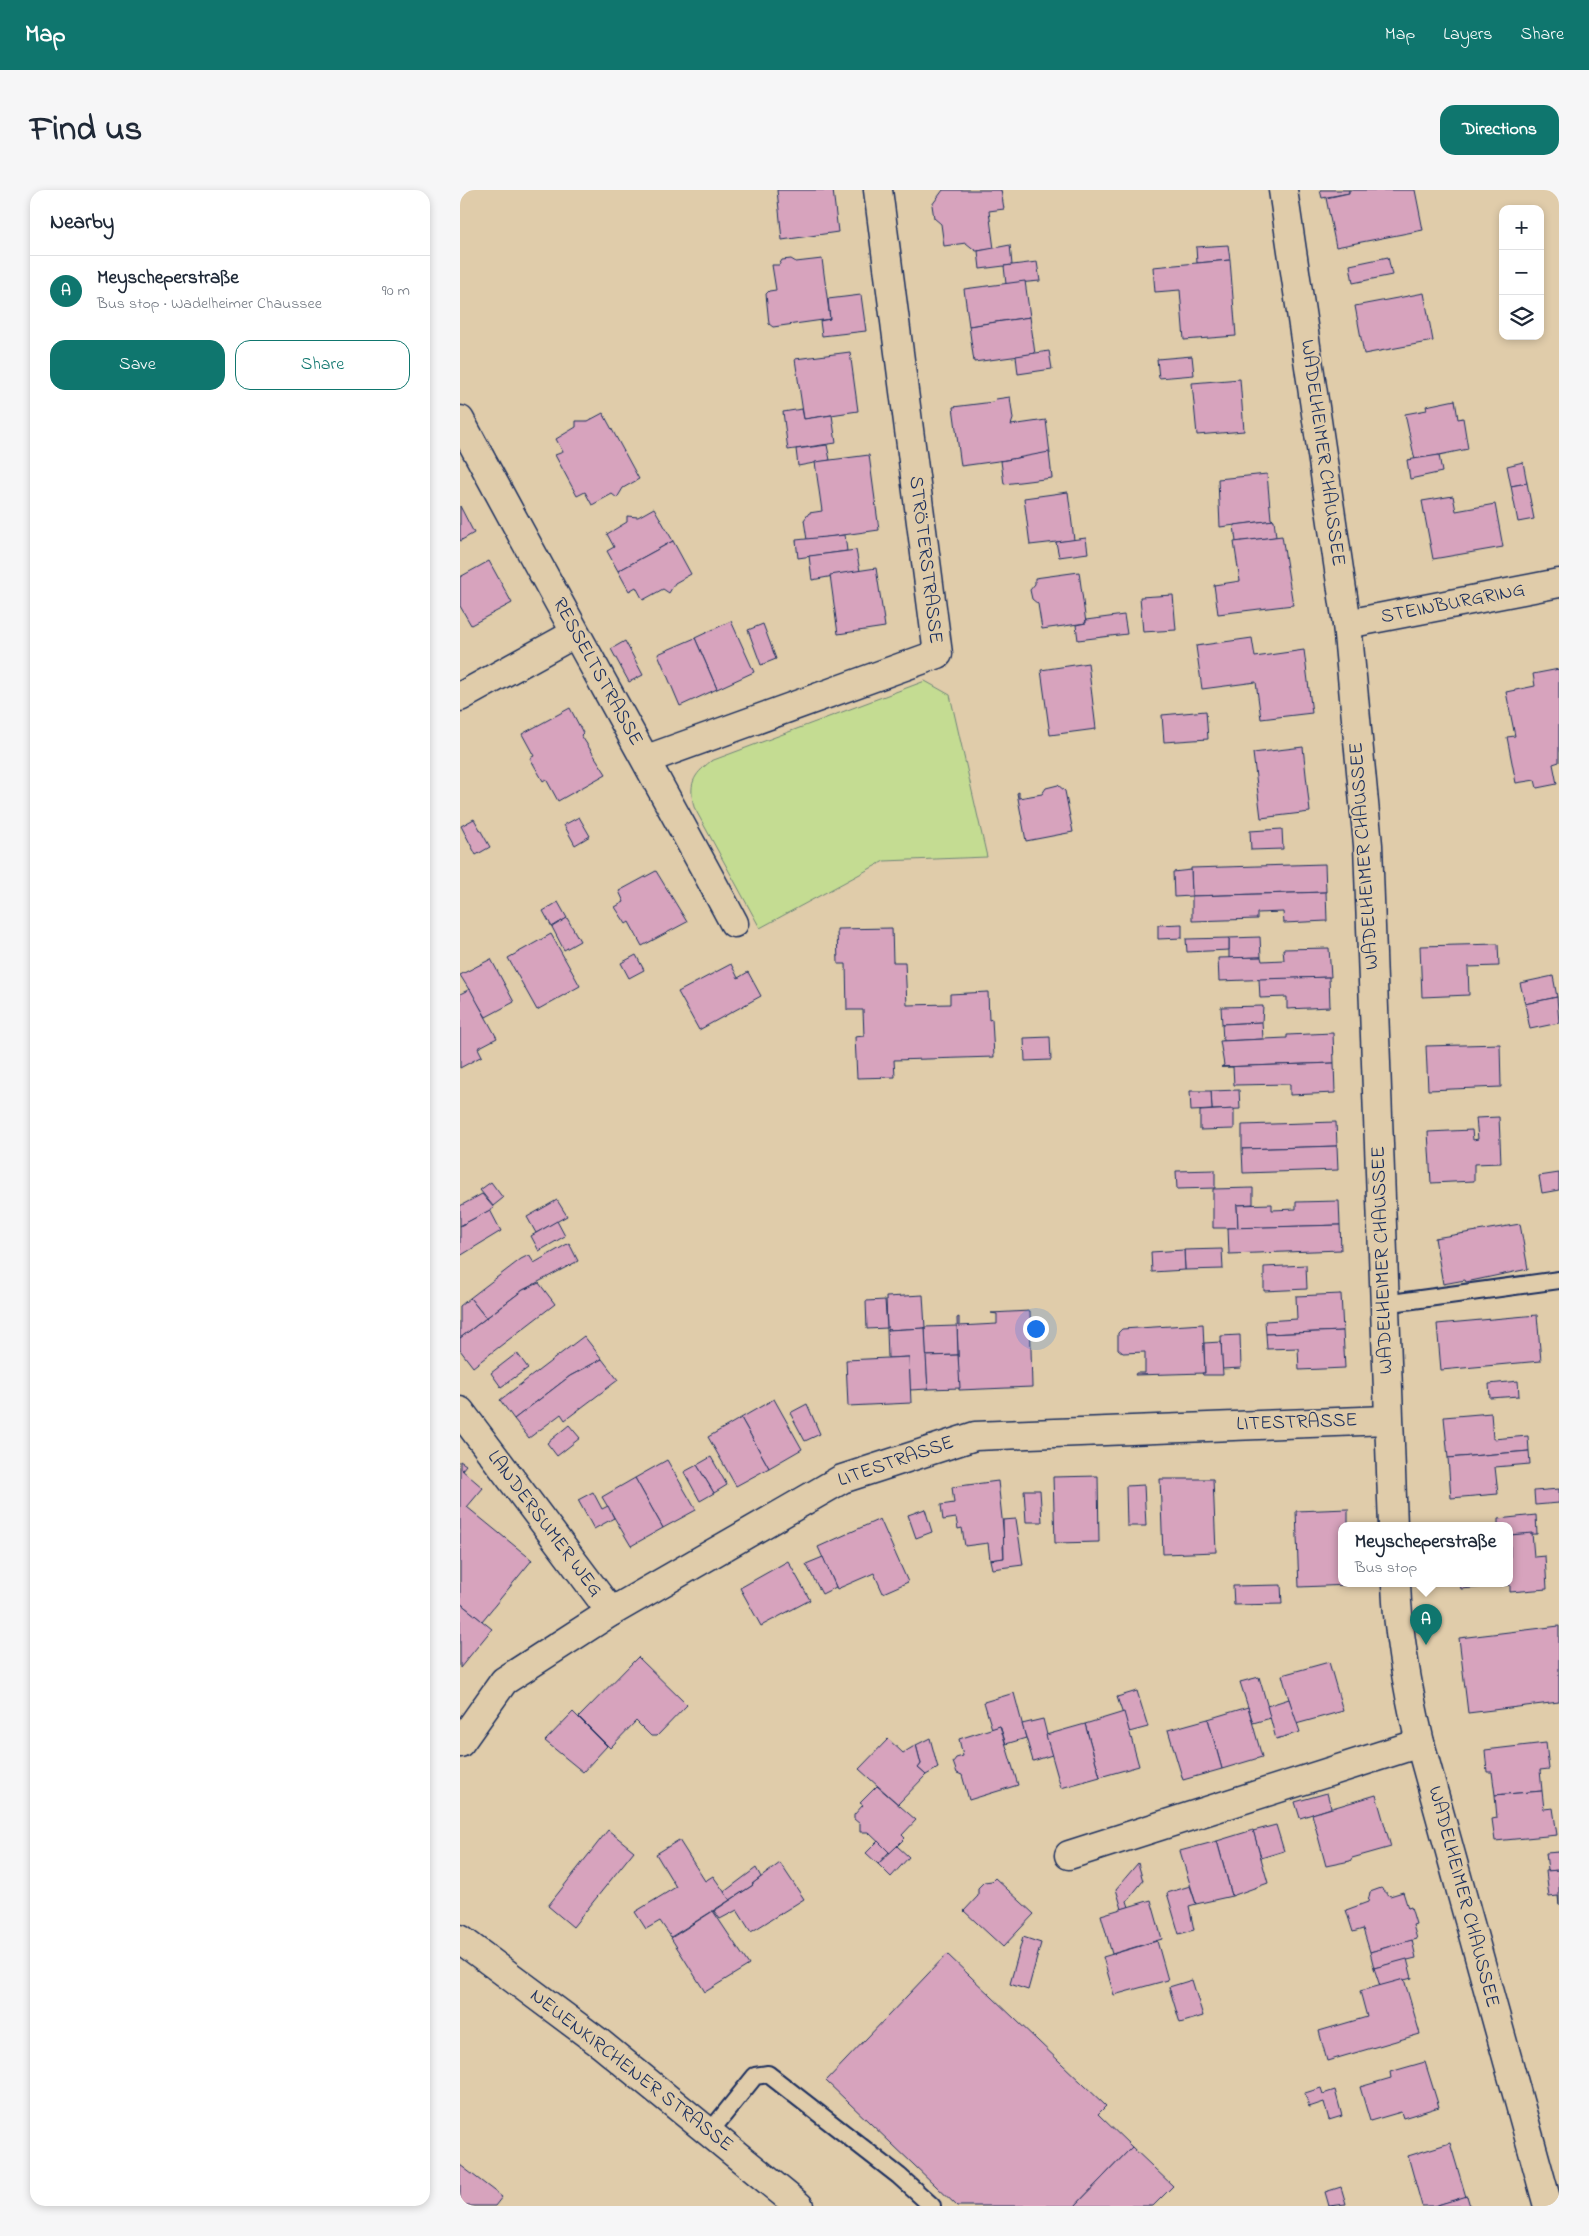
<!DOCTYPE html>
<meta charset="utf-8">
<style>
body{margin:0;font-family:"Indie Flower",sans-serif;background:#f6f6f7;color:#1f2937}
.controls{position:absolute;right:15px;top:15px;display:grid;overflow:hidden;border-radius:10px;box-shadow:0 2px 8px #0003}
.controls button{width:45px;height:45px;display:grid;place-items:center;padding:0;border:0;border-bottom:1px solid #e0e1e3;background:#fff;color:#1f2937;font:25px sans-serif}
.you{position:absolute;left:575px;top:1138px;width:18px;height:18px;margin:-12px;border:4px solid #fff;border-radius:50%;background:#1a73e8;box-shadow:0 0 0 8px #1a73e833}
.badge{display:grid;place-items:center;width:32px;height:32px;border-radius:50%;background:#0f766e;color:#fff;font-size:16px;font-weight:700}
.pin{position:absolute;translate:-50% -41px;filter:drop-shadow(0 1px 2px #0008)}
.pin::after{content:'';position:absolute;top:26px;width:18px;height:15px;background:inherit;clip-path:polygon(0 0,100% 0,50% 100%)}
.popup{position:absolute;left:878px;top:1332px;width:175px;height:65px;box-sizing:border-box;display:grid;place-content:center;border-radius:10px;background:#fff;filter:drop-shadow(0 1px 4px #0005);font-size:16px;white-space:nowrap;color:#747a83}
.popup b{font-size:19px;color:#1f2937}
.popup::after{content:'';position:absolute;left:50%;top:100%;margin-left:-10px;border:10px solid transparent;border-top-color:#fff}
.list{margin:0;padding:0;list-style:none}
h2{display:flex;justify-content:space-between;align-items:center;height:65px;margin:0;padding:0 20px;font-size:21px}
h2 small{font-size:16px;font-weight:400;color:#747a83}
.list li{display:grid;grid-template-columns:32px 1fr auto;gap:15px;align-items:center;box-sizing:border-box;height:70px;padding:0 20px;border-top:1px solid #e0e1e3}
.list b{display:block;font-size:19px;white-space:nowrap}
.list p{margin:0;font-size:16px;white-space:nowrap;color:#747a83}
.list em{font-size:16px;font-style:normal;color:#747a83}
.actions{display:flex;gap:10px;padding:15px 20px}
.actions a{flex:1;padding:11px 0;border:1px solid #0f766e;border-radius:15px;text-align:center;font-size:18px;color:#0f766e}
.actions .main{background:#0f766e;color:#fff}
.icon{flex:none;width:28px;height:28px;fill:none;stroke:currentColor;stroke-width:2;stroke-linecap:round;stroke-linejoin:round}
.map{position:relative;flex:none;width:1099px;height:2016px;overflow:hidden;border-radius:15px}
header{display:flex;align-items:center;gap:30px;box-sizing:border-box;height:70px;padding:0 25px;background:#0f766e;color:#fff}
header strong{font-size:24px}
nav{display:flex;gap:28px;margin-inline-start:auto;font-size:18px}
.intro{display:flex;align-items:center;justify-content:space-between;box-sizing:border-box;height:120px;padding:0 30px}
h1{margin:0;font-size:35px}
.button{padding:12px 22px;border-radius:15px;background:#0f766e;color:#fff;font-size:18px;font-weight:700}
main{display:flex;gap:30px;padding:0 30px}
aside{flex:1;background:#fff;border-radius:15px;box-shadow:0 2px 8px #0003}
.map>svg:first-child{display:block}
.green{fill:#c4dc92;stroke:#708678}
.building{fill:#d7a3bd;stroke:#1b2f5e}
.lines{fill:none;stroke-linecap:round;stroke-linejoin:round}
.service-casing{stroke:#1b2f5e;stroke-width:20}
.minor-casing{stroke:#1b2f5e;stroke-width:31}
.tertiary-casing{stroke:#1b2f5e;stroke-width:31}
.service{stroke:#e0ccaa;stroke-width:16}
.minor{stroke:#e0ccaa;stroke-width:28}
.tertiary{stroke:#e0ccaa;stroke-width:28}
.labels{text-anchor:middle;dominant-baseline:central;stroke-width:4;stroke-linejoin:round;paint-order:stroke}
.street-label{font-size:20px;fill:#1b2f5e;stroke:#e0ccaa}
</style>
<header>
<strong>Map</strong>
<nav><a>Map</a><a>Layers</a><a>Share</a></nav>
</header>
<div class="intro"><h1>Find us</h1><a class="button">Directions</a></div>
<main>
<aside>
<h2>Nearby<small></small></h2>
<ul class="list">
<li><span class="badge">A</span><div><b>Meyscheperstraße</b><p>Bus stop · Wadelheimer Chaussee</p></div><em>90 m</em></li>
</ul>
<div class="actions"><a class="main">Save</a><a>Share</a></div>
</aside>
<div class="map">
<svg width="1099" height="2016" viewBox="0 0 1099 2016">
<rect width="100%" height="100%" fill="#e0ccaa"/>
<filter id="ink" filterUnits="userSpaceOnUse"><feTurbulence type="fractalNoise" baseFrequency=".02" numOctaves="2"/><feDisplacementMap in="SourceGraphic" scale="10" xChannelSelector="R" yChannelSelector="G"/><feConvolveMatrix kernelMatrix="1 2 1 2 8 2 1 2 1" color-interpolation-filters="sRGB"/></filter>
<g filter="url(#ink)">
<!-- green -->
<path class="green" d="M465,491L490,505L527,667L424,671L300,738L234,617C229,594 232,586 251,571Z"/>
<!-- building -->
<g class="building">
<polygon points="317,0 373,0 378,42 322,50"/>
<polygon points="483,0 541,0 544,19 529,21 534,59 516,61 506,53 484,56 481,34 474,28 472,15"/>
<polygon points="860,0 889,0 889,3 862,8"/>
<polygon points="889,0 955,0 963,40 876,57 866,8 889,3"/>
<polygon points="550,55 552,75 520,79 518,61"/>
<polygon points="768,55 770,70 737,73 736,57"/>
<polygon points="928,67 932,85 893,93 890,75"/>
<polygon points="331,69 336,72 362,69 370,129 313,137 309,134 306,104 309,101 316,100 312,75 319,75 322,70"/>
<polygon points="770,70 776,146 724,150 720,100 695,102 693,77"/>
<polygon points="577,72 580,91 546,94 544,76"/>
<polygon points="565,91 570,127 509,136 504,99"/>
<polygon points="964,103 973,151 904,164 895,116"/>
<polygon points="401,105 406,141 362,146 360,131 370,129 368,109"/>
<polygon points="570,127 575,164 514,172 509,136"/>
<polygon points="589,161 592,179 558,184 556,166"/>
<polygon points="390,162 398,221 344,229 335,169"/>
<polygon points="732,166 734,185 699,188 697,169"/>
<polygon points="780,189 784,241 737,245 732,193"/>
<polygon points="550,207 553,229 551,235 586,230 590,264 501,276 493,217 533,212 536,209"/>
<polygon points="995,210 998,229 1003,228 1008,259 955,270 945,224 967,220 966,216"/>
<polygon points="342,219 344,229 372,225 376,253 328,260 323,222"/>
<polygon points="143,223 179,289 163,298 157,308 152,304 132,315 125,302 117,306 95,265 103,262 96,249 116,237 116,231 128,231"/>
<polygon points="367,255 370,270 338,276 336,259"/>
<polygon points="589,262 592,288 544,294 541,271"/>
<polygon points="409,265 419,340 347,350 344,330 349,323 362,321 355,272"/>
<polygon points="979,265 982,282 950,289 947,270"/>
<polygon points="1063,272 1067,293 1051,296 1047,276"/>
<polygon points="807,284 811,329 814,330 760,337 758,289"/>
<polygon points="1067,293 1074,329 1058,332 1051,296"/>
<polygon points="608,302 614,350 570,355 564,308"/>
<polygon points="993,306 996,321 1035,314 1043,357 973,369 962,311"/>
<polygon points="0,316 14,343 0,351"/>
<polygon points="194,318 213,351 158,381 147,361 154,357 147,344 167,332 167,326 178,327"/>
<polygon points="814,330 816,347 776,352 774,335"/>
<polygon points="385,345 387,361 338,368 336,350"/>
<polygon points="822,346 833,415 758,424 754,395 780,391 774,352"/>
<polygon points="626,348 628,363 599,367 596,352"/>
<polygon points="213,351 231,384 215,393 209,403 203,399 183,410 176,397 169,401 158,381"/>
<polygon points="396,360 400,381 352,390 349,366"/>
<polygon points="29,371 52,413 11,435 0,416 0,387"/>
<polygon points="416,378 425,437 378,444 370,385"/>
<polygon points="619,382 626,433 582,439 578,414 572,409 570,400 575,394 575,388"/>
<polygon points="713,405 716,440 683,442 680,407"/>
<polygon points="664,425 667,444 618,450 616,435 626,433 626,430"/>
<polygon points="271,431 294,482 257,499 235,448"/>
<polygon points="303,434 316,469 301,475 288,440"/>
<polygon points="235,448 257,499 220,516 198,464"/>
<polygon points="792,448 795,467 844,460 852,523 801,529 796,492 742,499 736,456"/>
<polygon points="165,451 183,485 169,492 151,459"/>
<polygon points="628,473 636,539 590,545 581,480"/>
<polygon points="1099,479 1099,572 1093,574 1097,594 1077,598 1075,590 1056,593 1047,547 1055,546 1046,502 1075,496 1073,484"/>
<polygon points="110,518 123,543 121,545 146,584 98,611 86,589 83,591 70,568 74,566 62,544"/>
<polygon points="746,521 748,549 704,552 702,525"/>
<polygon points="843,557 850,622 801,628 793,563"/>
<polygon points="598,595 605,601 613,642 566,651 557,603 559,602 559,608 582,604 586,598"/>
<polygon points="119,627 130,646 115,655 104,635"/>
<polygon points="14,629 30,657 16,665 1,636"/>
<polygon points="822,639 823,659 791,660 790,641"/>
<polygon points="865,674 866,702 732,706 731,678"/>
<polygon points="731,680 732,706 714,707 713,682"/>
<polygon points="196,681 227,732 182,756 169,732 166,734 155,717 164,712 159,701"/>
<polygon points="866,702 867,731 824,733 823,722 797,723 797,729 732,731 732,706"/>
<polygon points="98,712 107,728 92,737 83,721"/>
<polygon points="107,728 120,751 104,760 92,737"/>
<polygon points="722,734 722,748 698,749 698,735"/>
<polygon points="432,738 433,772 445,772 447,815 490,814 490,804 528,802 529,830 532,829 534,867 434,870 435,887 397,888 395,847 404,846 403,820 387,820 386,774 378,774 377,739"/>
<polygon points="91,744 120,796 77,820 48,768"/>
<polygon points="800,747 801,767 769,768 769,748"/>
<polygon points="769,748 769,760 727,762 726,749"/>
<polygon points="1038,754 1039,776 1008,777 1009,805 962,807 960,756"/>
<polygon points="869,758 871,787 759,791 758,768 801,767 802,771 824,770 823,759"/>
<polygon points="176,765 184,780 169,788 161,773"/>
<polygon points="31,769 54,812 26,827 0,785"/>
<polygon points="271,774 278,788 288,782 301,806 239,840 218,802"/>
<polygon points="1093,786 1097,807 1065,814 1060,793"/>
<polygon points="869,787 870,817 827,819 827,807 800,808 799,789"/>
<polygon points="10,799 37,848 18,858 22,866 0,878 0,804"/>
<polygon points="1097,807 1099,833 1070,839 1065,814"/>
<polygon points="803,816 802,832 762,834 761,817"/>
<polygon points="802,832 803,849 763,851 762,834"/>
<polygon points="873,843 874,873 761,877 764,875 760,851 827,848 827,845"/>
<polygon points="590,847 591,870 565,871 564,848"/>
<polygon points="1040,854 1041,897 968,900 966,856"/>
<polygon points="874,873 875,903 830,905 830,894 774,895 773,877 761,877"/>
<polygon points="779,900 780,919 752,920 751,901"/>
<polygon points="730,901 751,901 752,920 731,921"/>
<polygon points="774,919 774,939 740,940 740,921"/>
<polygon points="1039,927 1041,973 1014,974 1014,991 971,993 968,942 1012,940 1013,950 1018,949 1016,928"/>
<polygon points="876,932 877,956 782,959 782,935"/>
<polygon points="877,956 878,980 783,983 782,959"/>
<polygon points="755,980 755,998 717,999 716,981"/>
<polygon points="1099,983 1099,1000 1082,1003 1079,986"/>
<polygon points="31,992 43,1008 33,1016 20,1000"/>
<polygon points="793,998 793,1014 777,1015 778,1038 753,1038 753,999"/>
<polygon points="22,1004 34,1018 0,1036 0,1016"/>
<polygon points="97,1010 107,1026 76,1043 67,1027"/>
<polygon points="879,1011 880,1035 778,1038 777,1015 812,1014 812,1020 836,1019 836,1012"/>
<polygon points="30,1020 41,1041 0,1066 0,1036"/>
<polygon points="97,1031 105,1046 79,1061 71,1046"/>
<polygon points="1060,1034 1068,1079 1006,1092 1005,1090 983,1094 975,1048"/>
<polygon points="880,1035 881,1060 769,1064 768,1038"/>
<polygon points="109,1053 118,1071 63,1100 26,1128 10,1108 61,1069 69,1065 74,1073"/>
<polygon points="762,1059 763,1079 725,1080 724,1060"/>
<polygon points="724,1060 725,1080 692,1082 691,1062"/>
<polygon points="846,1075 847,1099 804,1101 804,1077"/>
<polygon points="79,1093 95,1114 13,1177 0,1160 0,1148 63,1100"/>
<polygon points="881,1104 883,1141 806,1144 805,1131 837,1129 836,1106"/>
<polygon points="463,1105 465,1138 427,1140 426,1107"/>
<polygon points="10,1108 26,1128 0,1148 0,1116"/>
<polygon points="425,1110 427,1138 407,1139 406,1111"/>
<polygon points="570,1121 572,1197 499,1200 497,1128 499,1127 499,1136 537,1134 537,1124 531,1123"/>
<polygon points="1077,1125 1081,1171 981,1180 977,1134"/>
<polygon points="743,1134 745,1183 675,1185 676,1183 685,1183 685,1162 663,1163 658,1159 658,1143 662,1139"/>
<polygon points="497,1136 498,1165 466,1166 465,1137"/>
<polygon points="465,1138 468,1199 450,1200 449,1167 428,1168 427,1140"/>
<polygon points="883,1141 885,1178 839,1180 838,1158 807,1159 806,1144"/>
<polygon points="780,1145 781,1178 762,1179 761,1146"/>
<polygon points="124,1146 142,1169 110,1186 54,1229 40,1210"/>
<polygon points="761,1152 763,1185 743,1185 742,1183 745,1183 744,1153"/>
<polygon points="57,1163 68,1178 41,1197 31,1183"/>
<polygon points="498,1165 500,1198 468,1199 466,1166"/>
<polygon points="449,1167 451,1213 388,1216 386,1170"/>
<polygon points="142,1169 158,1190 105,1230 101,1224 69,1248 54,1229 110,1186"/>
<polygon points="1058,1191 1059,1206 1030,1208 1029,1194"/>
<polygon points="314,1209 342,1259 309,1278 281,1228"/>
<polygon points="347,1214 360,1244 345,1251 330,1223"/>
<polygon points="1031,1223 1033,1249 1068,1246 1069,1261 988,1268 984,1227"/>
<polygon points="281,1228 309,1278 276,1296 248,1247"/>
<polygon points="109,1235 120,1248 97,1266 87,1253"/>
<polygon points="1069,1261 1070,1274 1035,1277 1038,1304 991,1308 988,1268"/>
<polygon points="251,1267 267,1295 254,1303 237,1275"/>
<polygon points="207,1270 236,1320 203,1338 175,1288"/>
<polygon points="0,1271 6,1275 2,1280 23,1298 7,1317 72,1370 22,1431 0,1413"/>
<polygon points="237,1275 254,1303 240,1311 224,1282"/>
<polygon points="638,1286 639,1352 595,1353 593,1287"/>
<polygon points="175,1288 203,1338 171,1356 142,1307"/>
<polygon points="700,1289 753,1289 756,1362 703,1364"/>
<polygon points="538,1291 545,1356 543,1356 544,1368 530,1370 528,1353 505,1356 502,1338 498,1339 496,1328 483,1330 481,1315 494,1313 492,1297"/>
<polygon points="684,1295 686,1336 667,1336 666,1296"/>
<polygon points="1099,1299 1099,1313 1075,1315 1074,1301"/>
<polygon points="564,1300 580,1300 582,1332 566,1332"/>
<polygon points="133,1302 142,1319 148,1316 154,1328 134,1339 118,1310"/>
<polygon points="465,1319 472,1342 456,1348 448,1325"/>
<polygon points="888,1319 888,1336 882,1336 882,1394 890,1395 839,1397 836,1321"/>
<polygon points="1076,1325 1077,1344 1050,1345 1050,1336 1038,1336 1038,1329"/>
<polygon points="420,1329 448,1392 423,1403 414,1383 377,1399 358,1357"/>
<polygon points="556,1329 563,1375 532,1379 530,1370 544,1368 543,1330"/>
<polygon points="1072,1343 1074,1367 1085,1366 1087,1399 1050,1402 1050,1395 1001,1399 1000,1394 1050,1394 1050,1345"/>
<polygon points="363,1367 376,1397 362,1404 346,1374"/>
<polygon points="328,1371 350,1410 301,1436 280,1398"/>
<polygon points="821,1395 822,1414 774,1415 773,1396"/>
<polygon points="0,1413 32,1439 0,1478"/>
<polygon points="1099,1436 1099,1512 1008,1523 999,1448"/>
<polygon points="178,1467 227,1515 197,1546 191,1546 176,1531 150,1558 119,1527"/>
<polygon points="869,1472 883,1521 836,1534 822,1485"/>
<polygon points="799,1487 811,1528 793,1533 780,1492"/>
<polygon points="677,1501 688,1537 669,1542 657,1507"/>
<polygon points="554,1503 566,1548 546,1554 540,1536 532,1539 524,1512"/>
<polygon points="829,1509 840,1542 816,1549 807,1516"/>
<polygon points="788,1517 802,1567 762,1579 748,1529"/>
<polygon points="113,1522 147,1556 123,1582 85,1551"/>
<polygon points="664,1522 679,1576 640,1587 625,1534"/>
<polygon points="583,1529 592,1565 573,1571 562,1534"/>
<polygon points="748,1529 762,1579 723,1590 708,1540"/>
<polygon points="625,1534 640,1587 601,1598 586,1545"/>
<polygon points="540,1536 558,1595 509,1610 502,1585 497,1583 493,1572 496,1568 503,1566 499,1549"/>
<polygon points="470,1548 478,1578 466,1585 458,1578 461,1574 456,1555"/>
<polygon points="428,1549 443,1563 456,1555 461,1574 458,1578 466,1585 438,1614 399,1579"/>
<polygon points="1086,1553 1089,1579 1080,1580 1082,1601 1035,1605 1032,1582 1027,1582 1025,1560"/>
<polygon points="417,1596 456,1630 442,1645 445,1648 430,1663 408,1642 400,1642 400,1634 394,1629 394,1625 403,1615 400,1613"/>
<polygon points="1082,1601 1084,1619 1093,1618 1097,1645 1035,1651 1032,1629 1037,1628 1035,1605"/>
<polygon points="867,1603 871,1618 840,1628 835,1612"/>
<polygon points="916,1605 931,1657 892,1668 890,1671 866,1676 852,1624"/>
<polygon points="816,1635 824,1661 801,1668 793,1641"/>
<polygon points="148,1640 174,1661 113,1737 88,1716"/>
<polygon points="793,1640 808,1693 772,1706 757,1651"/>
<polygon points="219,1650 245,1691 253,1686 270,1710 211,1747 200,1731 186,1739 175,1722 216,1697 196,1664"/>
<polygon points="418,1651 429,1662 418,1674 406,1663"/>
<polygon points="757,1651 772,1706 736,1714 720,1661"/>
<polygon points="437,1656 449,1667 431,1687 418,1674"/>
<polygon points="1099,1662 1099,1680 1088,1681 1086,1663"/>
<polygon points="320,1673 344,1709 291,1742 277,1720 260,1729 254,1721 293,1695 292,1694"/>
<polygon points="678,1673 683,1691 667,1711 669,1717 662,1719 656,1699"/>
<polygon points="296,1678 301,1687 292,1694 293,1695 270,1710 264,1702"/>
<polygon points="1099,1680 1099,1715 1098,1706 1089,1707 1086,1681"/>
<polygon points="535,1688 574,1724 543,1757 504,1721 518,1706 518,1698 524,1692 532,1691"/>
<polygon points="730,1696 736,1714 729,1716 734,1740 719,1744 707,1703"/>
<polygon points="921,1698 930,1706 943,1702 948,1718 951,1717 956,1734 953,1735 957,1749 910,1762 903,1739 893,1742 886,1720 908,1712 910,1702"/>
<polygon points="691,1710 702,1749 652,1764 641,1725"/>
<polygon points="253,1721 289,1775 245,1802 211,1748"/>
<polygon points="563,1747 581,1753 568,1800 550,1794"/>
<polygon points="952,1750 956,1768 914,1778 910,1762"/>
<polygon points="697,1751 708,1790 654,1805 643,1767"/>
<polygon points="487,1764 646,1916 638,1924 672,1957 615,2016 497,2016 366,1891"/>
<polygon points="947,1769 952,1788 920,1796 914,1778"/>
<polygon points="944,1789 960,1844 867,1871 859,1841 907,1827 900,1801"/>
<polygon points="732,1790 743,1826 720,1833 709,1797"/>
<polygon points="965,1872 979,1917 943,1928 941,1922 910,1931 900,1897 931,1888 930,1882"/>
<polygon points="861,1898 863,1904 875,1900 882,1926 869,1930 864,1912 849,1917 845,1903"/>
<polygon points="990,1953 1006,2007 974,2016 962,2016 948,1966"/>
<polygon points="672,1957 713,1996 693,2016 615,2016"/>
<polygon points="0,1975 42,2007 35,2016 0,2016"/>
<polygon points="881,1997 886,2014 869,2016 865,2002"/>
<polygon points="1007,2006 1010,2016 974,2016"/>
</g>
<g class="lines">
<!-- service casing -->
<g class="service-casing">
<g id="service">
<polyline points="924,1114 1099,1090"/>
<polyline points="249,1943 295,1886 308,1884 439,1986 472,2016"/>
</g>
</g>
<!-- minor casing -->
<g class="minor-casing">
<g id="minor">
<polyline points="823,0 887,434 908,655 933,1336"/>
<path d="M0,230C90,399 184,565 274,733"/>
<polyline points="887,434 1099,393"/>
<polyline points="0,507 114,444"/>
<polyline points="187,569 478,464 418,0"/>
<polyline points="0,1221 151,1422"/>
<path d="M936,1394C938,1448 948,1501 960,1553L1088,2016"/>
<polyline points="0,1553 44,1491 151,1422 382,1289 515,1246 928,1230"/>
<polyline points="609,1665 960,1553"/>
</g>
</g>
<!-- tertiary casing -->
<g class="tertiary-casing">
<polyline id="tertiary" points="0,1749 141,1854 339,2016"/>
</g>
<!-- service -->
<use href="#service" class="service"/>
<!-- minor -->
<use href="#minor" class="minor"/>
<!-- tertiary -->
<use href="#tertiary" class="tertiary"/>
</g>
</g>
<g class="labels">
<!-- street labels -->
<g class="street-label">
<text transform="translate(862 263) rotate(82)">WADELHEIMER CHAUSSEE</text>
<text transform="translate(465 370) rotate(83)">STRÖTERSTRASSE</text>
<text transform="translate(993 414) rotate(-11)">STEINBURGRING</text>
<text transform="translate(137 482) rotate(61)">RESSELTSTRASSE</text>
<text transform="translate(905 666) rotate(-94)">WADELHEIMER CHAUSSEE</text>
<text transform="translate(923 1070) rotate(-92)">WADELHEIMER CHAUSSEE</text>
<text transform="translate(837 1233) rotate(-2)">LITESTRASSE</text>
<text transform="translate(436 1272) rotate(-19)">LITESTRASSE</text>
<text transform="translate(84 1334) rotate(53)">LANDERSUMER WEG</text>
<text transform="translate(1003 1707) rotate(75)">WADELHEIMER CHAUSSEE</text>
<text transform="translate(171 1881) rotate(38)">NEUENKIRCHENER STRASSE</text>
</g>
</g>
</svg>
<div class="controls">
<button>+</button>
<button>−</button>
<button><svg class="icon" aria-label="layers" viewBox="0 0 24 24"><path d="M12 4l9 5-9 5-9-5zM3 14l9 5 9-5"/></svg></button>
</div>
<div class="you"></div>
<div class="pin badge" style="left:966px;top:1455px">A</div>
<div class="popup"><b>Meyscheperstraße</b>Bus stop</div>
</div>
</main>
